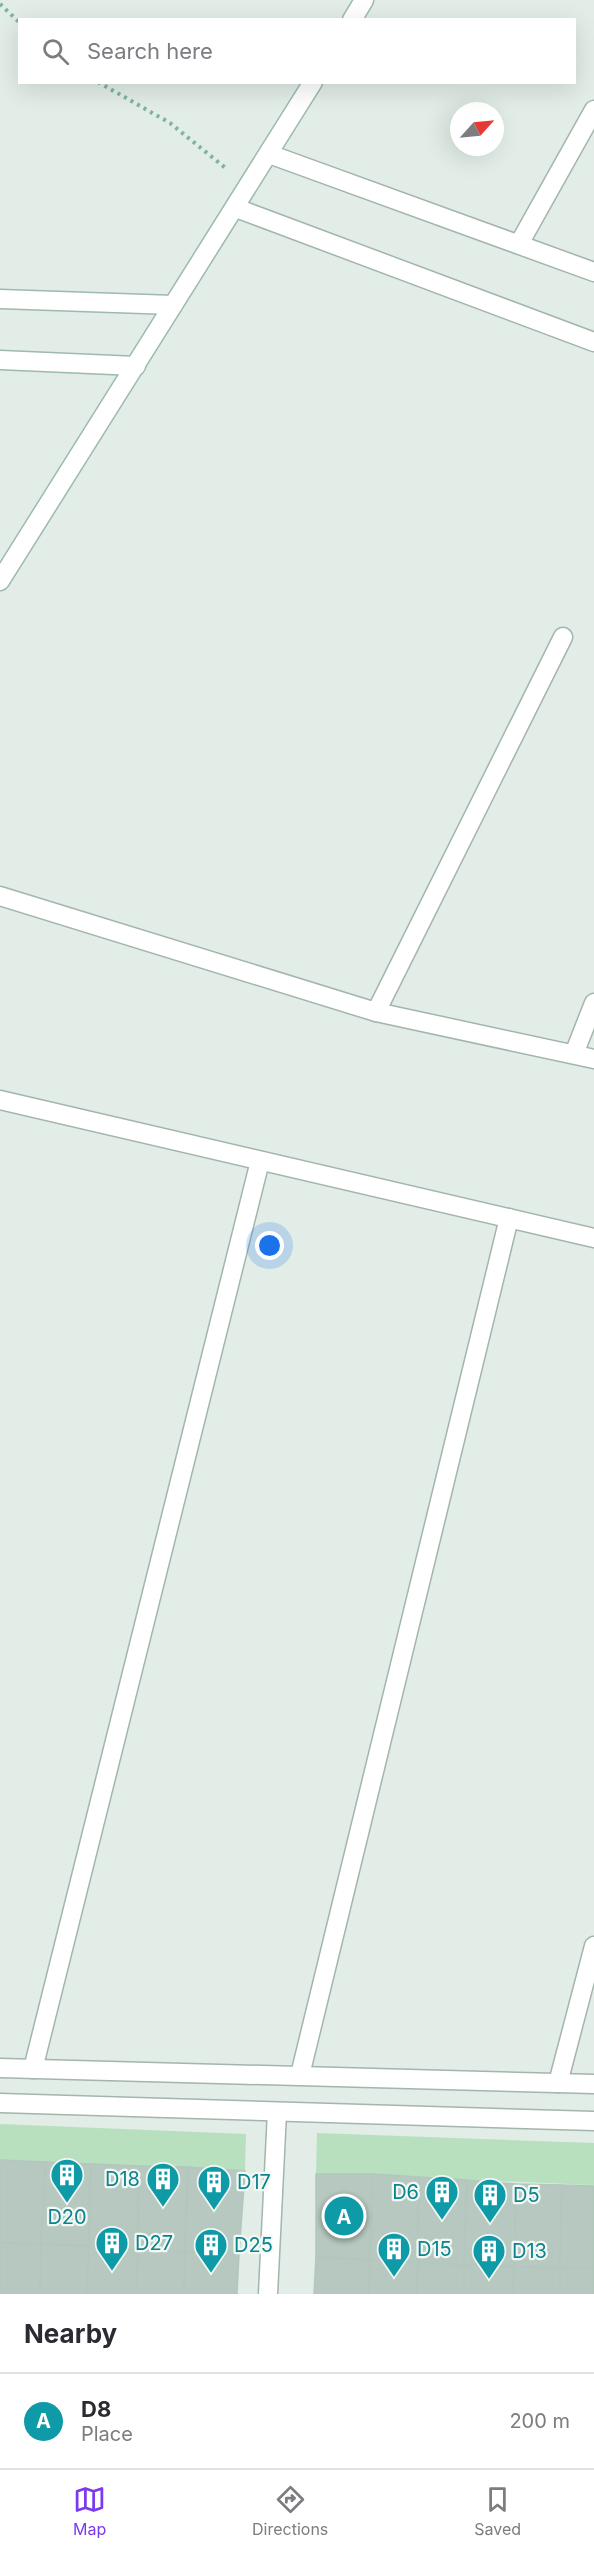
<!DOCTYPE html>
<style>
body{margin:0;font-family:Inter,sans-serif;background:#f7f7f7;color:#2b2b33}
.compass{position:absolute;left:450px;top:102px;width:54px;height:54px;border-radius:50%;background:#fff;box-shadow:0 6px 24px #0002;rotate:63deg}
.you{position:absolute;left:270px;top:1246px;width:21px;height:21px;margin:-15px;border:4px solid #fff;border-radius:50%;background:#1a73e8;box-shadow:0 0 0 9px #1a73e833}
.badge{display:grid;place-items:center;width:39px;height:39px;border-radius:50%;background:#7c3aed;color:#fff;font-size:20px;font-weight:700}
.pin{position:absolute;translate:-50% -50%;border:3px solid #fff;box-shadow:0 2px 6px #0006}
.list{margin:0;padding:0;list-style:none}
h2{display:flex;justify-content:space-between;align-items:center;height:78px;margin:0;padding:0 24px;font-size:26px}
h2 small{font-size:20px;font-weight:400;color:#7c7c81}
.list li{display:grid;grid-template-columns:39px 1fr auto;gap:18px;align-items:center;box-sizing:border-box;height:96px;padding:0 24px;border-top:2px solid #e1e1e2}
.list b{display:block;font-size:22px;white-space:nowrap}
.list p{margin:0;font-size:20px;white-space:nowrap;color:#7c7c81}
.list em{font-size:20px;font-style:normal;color:#7c7c81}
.icon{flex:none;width:33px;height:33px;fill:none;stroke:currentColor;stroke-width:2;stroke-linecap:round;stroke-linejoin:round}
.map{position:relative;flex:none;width:594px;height:2294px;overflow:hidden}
.search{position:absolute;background:#fff;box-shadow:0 6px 24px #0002;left:18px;right:18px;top:18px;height:66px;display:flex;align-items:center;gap:15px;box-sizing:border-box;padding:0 21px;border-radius:0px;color:#7c7c81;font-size:22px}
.sheet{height:174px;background:#fff}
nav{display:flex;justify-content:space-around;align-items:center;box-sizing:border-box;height:84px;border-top:2px solid #e1e1e2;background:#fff;font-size:16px;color:#7c7c81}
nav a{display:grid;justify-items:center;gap:3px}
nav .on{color:#7c3aed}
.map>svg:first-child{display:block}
.green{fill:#b8e0bf}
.building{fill:#b6c8bf;stroke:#b3c7bd;stroke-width:1.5}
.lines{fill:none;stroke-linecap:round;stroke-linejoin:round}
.street-casing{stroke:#a3b5ad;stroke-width:21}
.secondary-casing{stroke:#9eb9ae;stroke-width:21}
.path{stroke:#7fb39e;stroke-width:4;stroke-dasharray:3 4.5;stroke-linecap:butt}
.street{stroke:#fff;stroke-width:18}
.secondary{stroke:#fff;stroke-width:18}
.labels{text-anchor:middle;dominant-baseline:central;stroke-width:4.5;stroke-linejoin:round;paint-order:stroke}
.culture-label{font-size:20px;fill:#0d838f;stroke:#f2f9f5;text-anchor:start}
</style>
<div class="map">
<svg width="594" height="2294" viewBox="0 0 594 2294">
<rect width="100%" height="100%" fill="#e1ede6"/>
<!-- green -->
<g class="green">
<polygon points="0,2124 246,2134 245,2171 0,2160"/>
<polygon points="317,2133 594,2143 594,2185 316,2174"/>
</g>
<!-- building -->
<g class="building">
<polygon points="0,2160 46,2162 41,2244 0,2243"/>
<polygon points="46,2162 91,2164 89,2246 41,2244"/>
<polygon points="91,2164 139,2166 138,2249 89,2246"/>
<polygon points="139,2166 188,2167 185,2252 138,2249"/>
<polygon points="188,2167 245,2171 239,2254 185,2252"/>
<polygon points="316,2174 373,2174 370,2260 316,2257"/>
<polygon points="373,2174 419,2177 418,2262 370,2260"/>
<polygon points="419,2177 467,2180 464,2265 418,2262"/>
<polygon points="467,2180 516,2184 514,2267 464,2265"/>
<polygon points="516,2184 562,2185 560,2268 514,2267"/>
<polygon points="562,2185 594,2186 594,2268 560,2268"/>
<polygon points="0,2243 41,2244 40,2294 0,2294"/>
<polygon points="41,2244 89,2246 87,2294 40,2294"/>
<polygon points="89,2246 138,2249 136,2294 87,2294"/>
<polygon points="138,2249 185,2252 184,2294 136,2294"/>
<polygon points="185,2252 239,2254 237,2294 184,2294"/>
<polygon points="316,2257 370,2260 369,2294 314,2294"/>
<polygon points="370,2260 418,2262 417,2294 369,2294"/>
<polygon points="418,2262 464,2265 464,2294 417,2294"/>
<polygon points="464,2265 514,2267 513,2294 464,2294"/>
<polygon points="514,2267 560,2268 560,2294 513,2294"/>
<rect x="560" y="2268" width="34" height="26"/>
</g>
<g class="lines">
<!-- street casing -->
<g class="street-casing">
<g id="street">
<polyline points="269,154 594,272"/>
<polyline points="236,208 594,342"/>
<polyline points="519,244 594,110"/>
<polyline points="0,896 376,1012 594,1059"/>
<polyline points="376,1012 563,637"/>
<polyline points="574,1054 594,1003"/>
<polyline points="0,1100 594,1238"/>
<polyline points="0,2068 594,2084"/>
<polyline points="33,2069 260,1161"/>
<polyline points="300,2075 509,1218"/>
<polyline points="558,2083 594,1946"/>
<polyline points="0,2103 594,2121"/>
<polyline points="268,2294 277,2112"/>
</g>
</g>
<!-- secondary casing -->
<g class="secondary-casing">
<g id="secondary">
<polyline points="352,20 364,0"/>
<polyline points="0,299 173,305"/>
<polyline points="0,360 136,366"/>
<path d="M0,581C103,414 210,249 313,82"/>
</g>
</g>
<!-- path -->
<g class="path">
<polyline points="0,4 20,23"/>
<polyline points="98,82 170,123 228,170"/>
</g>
<!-- street -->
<use href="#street" class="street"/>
<!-- secondary -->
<use href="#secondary" class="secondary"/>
</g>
<!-- icons -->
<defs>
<g id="building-pin" transform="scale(1.725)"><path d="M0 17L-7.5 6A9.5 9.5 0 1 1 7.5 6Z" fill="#0f9aa8" stroke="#f2f9f5"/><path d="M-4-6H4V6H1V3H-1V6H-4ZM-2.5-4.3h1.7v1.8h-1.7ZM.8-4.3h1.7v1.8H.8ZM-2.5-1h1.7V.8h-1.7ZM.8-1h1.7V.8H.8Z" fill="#fff"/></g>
</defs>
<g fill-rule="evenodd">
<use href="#building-pin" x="67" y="2175"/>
<use href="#building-pin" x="163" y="2179"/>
<use href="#building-pin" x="214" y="2182"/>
<use href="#building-pin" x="442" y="2192"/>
<use href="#building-pin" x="490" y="2195"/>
<use href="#building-pin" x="112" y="2243"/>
<use href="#building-pin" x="211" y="2245"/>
<use href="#building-pin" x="394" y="2249"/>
<use href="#building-pin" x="489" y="2251"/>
</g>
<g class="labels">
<!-- culture labels -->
<g class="culture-label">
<text x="140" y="2179" text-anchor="end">D18</text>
<text x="237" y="2182">D17</text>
<text x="419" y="2192" text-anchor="end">D6</text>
<text x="513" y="2195">D5</text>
<text x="67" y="2217" text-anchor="middle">D20</text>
<text x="135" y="2243">D27</text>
<text x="234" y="2245">D25</text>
<text x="417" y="2249">D15</text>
<text x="512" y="2251">D13</text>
</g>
</g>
</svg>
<svg class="compass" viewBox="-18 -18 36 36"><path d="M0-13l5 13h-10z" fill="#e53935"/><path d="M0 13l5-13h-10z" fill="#7c7c81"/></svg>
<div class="you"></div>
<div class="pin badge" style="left:344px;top:2216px;background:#0f9aa8">A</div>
<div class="search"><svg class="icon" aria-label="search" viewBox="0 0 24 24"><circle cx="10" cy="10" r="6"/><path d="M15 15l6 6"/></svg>Search here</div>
</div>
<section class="sheet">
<h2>Nearby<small></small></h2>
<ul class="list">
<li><span class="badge" style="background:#0f9aa8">A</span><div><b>D8</b><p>Place</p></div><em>200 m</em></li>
</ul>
</section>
<nav>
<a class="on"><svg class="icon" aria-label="map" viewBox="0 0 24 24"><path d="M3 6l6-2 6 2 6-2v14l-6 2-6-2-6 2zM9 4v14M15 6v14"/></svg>Map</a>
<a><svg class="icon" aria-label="directions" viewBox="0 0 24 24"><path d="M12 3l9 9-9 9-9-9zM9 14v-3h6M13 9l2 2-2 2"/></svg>Directions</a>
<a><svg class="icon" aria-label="saved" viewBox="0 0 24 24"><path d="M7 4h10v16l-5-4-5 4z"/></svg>Saved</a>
</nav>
